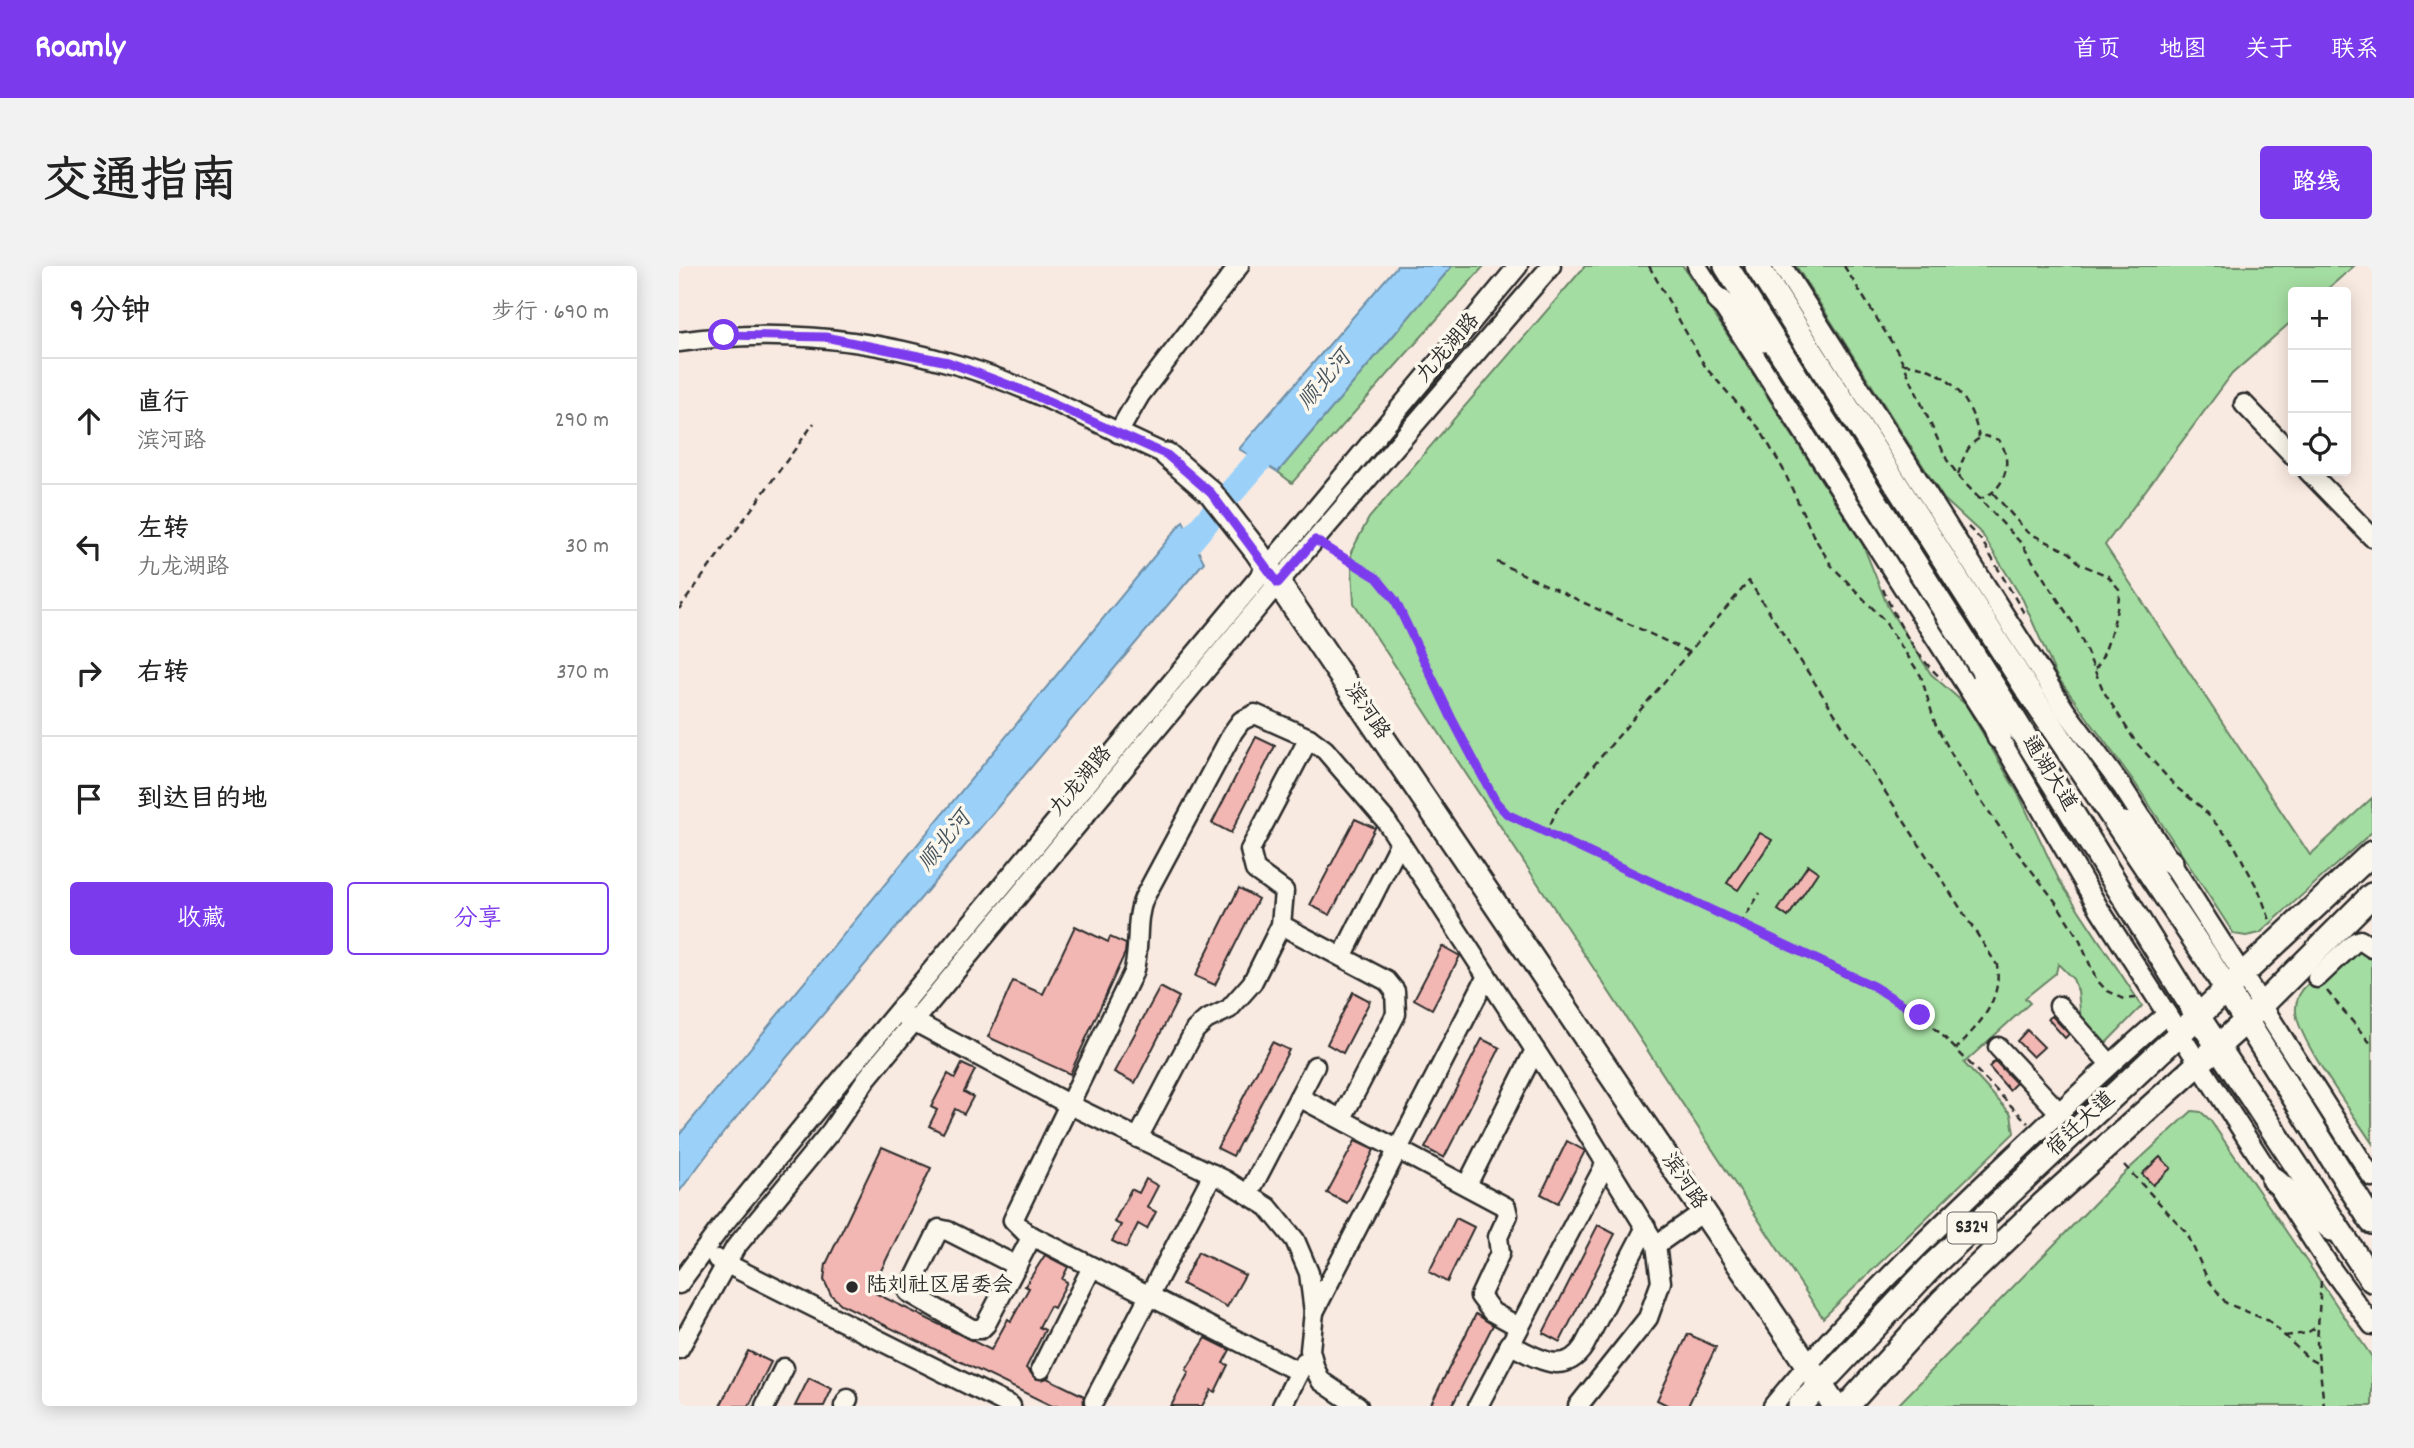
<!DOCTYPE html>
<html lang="zh">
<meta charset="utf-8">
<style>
body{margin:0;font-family:Dekko,"LXGW WenKai TC",sans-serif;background:#f2f2f2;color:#222}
.controls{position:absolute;right:21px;top:21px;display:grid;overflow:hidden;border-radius:7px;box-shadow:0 4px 18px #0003}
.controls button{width:63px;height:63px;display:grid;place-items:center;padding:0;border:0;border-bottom:2px solid #e0e0e0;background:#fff;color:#222;font:35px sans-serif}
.stop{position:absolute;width:21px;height:21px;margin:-16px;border:5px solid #7c3aed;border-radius:50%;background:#fff}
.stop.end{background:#7c3aed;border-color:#fff;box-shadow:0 2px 7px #0008}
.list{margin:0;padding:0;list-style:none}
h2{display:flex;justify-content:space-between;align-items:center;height:91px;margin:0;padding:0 28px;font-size:30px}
h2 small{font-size:23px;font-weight:400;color:#767676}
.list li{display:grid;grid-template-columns:46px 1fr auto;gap:21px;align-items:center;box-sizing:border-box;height:126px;padding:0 28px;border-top:2px solid #e0e0e0}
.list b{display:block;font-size:26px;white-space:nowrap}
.list p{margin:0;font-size:23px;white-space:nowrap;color:#767676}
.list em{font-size:23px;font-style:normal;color:#767676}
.actions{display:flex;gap:14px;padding:21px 28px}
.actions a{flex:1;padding:16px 0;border:2px solid #7c3aed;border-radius:7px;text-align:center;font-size:24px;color:#7c3aed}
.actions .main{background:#7c3aed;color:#fff}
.icon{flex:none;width:38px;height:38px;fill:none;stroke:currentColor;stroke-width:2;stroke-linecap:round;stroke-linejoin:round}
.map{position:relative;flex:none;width:1693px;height:1140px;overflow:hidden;border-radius:7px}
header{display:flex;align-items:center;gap:42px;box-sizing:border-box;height:98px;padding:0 35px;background:#7c3aed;color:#fff}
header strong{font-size:33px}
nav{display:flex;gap:38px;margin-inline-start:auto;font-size:24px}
.intro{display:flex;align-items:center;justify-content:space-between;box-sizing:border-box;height:168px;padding:0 42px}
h1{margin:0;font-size:49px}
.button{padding:18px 32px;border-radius:7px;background:#7c3aed;color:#fff;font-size:24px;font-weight:700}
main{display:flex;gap:42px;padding:0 42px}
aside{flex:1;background:#fff;border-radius:7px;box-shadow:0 4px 18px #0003}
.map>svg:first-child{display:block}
.green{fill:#a4dda2;stroke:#688466;stroke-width:2}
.water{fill:#9bd1f9;stroke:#6e8fa7;stroke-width:2}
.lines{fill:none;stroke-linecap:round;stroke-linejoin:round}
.river{stroke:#9bd1f9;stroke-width:26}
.building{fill:#f3b7b3;stroke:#2b2b2b;stroke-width:2}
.minor-casing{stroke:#2b2b2b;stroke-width:23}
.major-casing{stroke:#2b2b2b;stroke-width:28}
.path{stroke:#2b2b2b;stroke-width:2.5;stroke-dasharray:7 5;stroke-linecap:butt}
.minor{stroke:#fbf7ec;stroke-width:18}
.major{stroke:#fbf7ec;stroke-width:23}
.route{stroke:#7c3aed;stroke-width:9}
.poi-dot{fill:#2b2b2b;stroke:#fbf7ec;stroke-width:2.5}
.labels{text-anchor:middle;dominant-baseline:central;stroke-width:7;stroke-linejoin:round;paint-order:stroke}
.shield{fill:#fbf7ec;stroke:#696865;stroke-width:2}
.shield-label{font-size:19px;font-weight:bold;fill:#2b2b2b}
.street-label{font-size:21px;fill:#2b2b2b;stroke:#fbf7ec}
.poi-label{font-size:21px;fill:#2b2b2b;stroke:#fbf7ec;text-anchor:start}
.water-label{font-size:23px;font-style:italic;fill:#47545e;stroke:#fbf7ec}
</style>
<header>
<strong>Roamly</strong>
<nav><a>首页</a><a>地图</a><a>关于</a><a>联系</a></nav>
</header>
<div class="intro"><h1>交通指南</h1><a class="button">路线</a></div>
<main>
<aside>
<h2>9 分钟<small>步行 · 690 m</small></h2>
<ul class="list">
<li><svg class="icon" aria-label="ahead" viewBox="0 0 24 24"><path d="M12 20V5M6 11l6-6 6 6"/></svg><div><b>直行</b><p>滨河路</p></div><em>290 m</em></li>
<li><svg class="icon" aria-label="left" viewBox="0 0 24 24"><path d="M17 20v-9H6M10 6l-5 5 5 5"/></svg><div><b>左转</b><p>九龙湖路</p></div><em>30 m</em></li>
<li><svg class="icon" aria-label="right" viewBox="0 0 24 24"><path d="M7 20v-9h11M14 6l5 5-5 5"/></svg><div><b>右转</b></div><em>370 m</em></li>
<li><svg class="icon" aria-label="arrive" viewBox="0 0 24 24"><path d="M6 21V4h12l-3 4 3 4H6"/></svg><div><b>到达目的地</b></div></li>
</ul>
<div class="actions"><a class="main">收藏</a><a>分享</a></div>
</aside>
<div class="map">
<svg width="1693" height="1140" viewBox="0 0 1693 1140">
<rect width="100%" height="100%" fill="#f9eae1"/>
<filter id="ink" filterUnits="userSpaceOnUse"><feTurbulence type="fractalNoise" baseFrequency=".0143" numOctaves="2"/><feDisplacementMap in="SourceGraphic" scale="14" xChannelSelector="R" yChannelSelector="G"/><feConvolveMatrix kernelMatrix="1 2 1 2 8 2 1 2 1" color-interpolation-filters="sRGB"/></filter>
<g filter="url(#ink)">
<!-- green -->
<g class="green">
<polygon points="773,0 805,0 613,217 599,206"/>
<polygon points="906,0 1004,0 1184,279 1209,341 1252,408 1287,439 1341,531 1380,614 1463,740 1424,780 1402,754 1399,725 1394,713 1379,698 1377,707 1346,732 1351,737 1285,797 1332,848 1335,867 1144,1052 675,337 672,286 690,252"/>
<polygon points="1117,0 1675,0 1645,26 1614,26 1614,54 1553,108 1426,279 1631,589 1693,532 1693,566 1581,667 1567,670 1555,668 1456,517 1377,409 1344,334 1303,268 1265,233"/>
<path d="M1693,667V877C1675,849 1619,774 1617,746C1616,735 1621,725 1629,718L1638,719Z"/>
<polygon points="1513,845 1522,846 1531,854 1693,1091 1693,1140 1218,1140 1439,913"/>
</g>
<!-- water -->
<g class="water">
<polygon points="718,0 773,0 599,206 560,183"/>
<polygon points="504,255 525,296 45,866 0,926 0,869"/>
</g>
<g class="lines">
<!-- river -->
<g class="river">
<polyline points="550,229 603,168"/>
<polyline points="491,299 533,249"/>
</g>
</g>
<!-- building -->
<g class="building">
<polygon points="577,471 596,480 552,567 533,557"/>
<polygon points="676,553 696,562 651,649 631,639"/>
<polygon points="1081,567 1093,574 1059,624 1048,617"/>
<polygon points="1129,599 1139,606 1109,651 1099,644"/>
<polygon points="560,622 579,633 536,719 516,710"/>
<polygon points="396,660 429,676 431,671 447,678 446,687 391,808 309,771 334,715 364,728"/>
<polygon points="763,680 781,690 753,743 735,733"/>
<polygon points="481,721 500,731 456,817 435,806"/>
<polygon points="674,726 691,735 664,787 648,778"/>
<polygon points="1373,750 1390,768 1386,772 1369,753"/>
<polygon points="1348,764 1365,781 1354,791 1338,775"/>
<polygon points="803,773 821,782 765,892 746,882"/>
<polygon points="593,776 610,784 554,890 538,882"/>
<polygon points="1316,795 1337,817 1330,824 1310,801"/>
<polygon points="283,798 296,804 285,826 294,831 285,848 276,843 264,867 250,860 258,844 252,841 269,808 276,812"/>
<polygon points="676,875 695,884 668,937 648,927"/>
<polygon points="888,875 906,885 879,937 862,928"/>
<polygon points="203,881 252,902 192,1025 312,1084 329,1053 332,1055 350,1022 346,1020 366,989 389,1001 383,1013 388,1016 375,1042 371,1040 360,1061 366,1064 347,1102 358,1113 368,1112 405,1130 405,1140 373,1140 162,1038 152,1029 145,1014 147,998"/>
<polygon points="1481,891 1492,902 1474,919 1463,908"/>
<polygon points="467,913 479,920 468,941 477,946 468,963 459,958 447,982 433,975 442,959 435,956 452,923 460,927"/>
<polygon points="777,952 795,961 768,1016 750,1006"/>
<polygon points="919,959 936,968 881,1076 864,1067"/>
<polygon points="519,986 566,1009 548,1041 503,1018"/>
<polygon points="797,1048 814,1059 773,1140 751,1140"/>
<polygon points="1009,1068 1037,1081 1009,1140 990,1140 978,1134"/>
<polygon points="527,1072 551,1084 544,1097 549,1099 536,1126 532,1124 523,1140 492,1140 510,1106 507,1104"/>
<polygon points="69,1085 92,1096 70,1140 41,1140"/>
<polygon points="130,1112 153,1123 145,1140 116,1140"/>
</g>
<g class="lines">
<!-- minor casing -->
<g class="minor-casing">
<g id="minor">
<polyline points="1018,0 1320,471 1421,644 1651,1001 1693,1059"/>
<polyline points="1103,0 1386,444 1444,522 1693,911"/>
<path d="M0,76C90,63 180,71 268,96C344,116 416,157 488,189"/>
<polyline points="1565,138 1614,189"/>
<polyline points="439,167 461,129 560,0"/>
<polyline points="1629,205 1693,271"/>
<polyline points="602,659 708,715 716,725 717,748 663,852"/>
<polyline points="663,691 721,576"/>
<polyline points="1638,712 1676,676 1681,674 1693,682"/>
<polyline points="1380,740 1431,798"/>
<polyline points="227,751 389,838 546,914 589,941 616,974 630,1007 635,1046 631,1084 636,1103 642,1115 679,1140"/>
<polyline points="1319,781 1380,846"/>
<polyline points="620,831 827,941 829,949 819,971 821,987 801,1030 813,1046 840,1061"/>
<polyline points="459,872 516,764 527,754 550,743 573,717 602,659 605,625 576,604 571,584 630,472"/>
<polyline points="788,919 856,784"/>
<polyline points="570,927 636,800"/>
<polyline points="977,979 1024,946"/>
<polyline points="38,993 332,1140"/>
<polyline points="338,1000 269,965 260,963 229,1026 293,1063 302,1063 307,1058 353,970"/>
<polyline points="0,1018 42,961 174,799 839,0"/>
<polyline points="635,1046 808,710"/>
<path d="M830,1078C857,1091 885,1112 905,1080L967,961"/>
<polyline points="0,1083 56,982 152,865 188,812 599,317 872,0"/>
<polyline points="362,1103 413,1001"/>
<path d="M620,1106L347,967L334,954L454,707C462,681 455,656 465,632L554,466L562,455L576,448L630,472L646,484L707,555L882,824L977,979L982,1016L969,1052L899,1140"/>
<polyline points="415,1135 534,908"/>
<polyline points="86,1140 105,1102"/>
<polyline points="165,1140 169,1133"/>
<polyline points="603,1140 625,1096"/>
<polyline points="799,1140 927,897"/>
<path d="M1094,1140C1166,1051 1247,972 1331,893C1383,844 1434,794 1488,748"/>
</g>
</g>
<!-- major casing -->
<g class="major-casing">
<g id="major">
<polyline points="1047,0 1328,442 1520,752 1693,1014"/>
<polyline points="1078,0 1346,420 1528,692 1693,956"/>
<polyline points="1040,34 1085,74"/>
<polyline points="488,189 532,227 578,286 1156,1140"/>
<polyline points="1303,417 1320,471"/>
<polyline points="1446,558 1492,597"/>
<polyline points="1594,913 1653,963"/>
<polyline points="1121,1140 1255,998 1693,587"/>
<polyline points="1168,1140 1264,1034 1363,939 1567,755 1693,629"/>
</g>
</g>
<!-- path -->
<g class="path">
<polyline points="970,0 1027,102 1080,162 1104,203 1134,269 1152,299 1204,353 1242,410 1256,457 1279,500 1332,578 1376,635 1400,673 1417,713 1427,724 1445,733 1458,732"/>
<polyline points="1165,0 1220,88 1268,194 1282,213 1342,277 1398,363 1425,426 1456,475 1497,521 1522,541 1554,577 1580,625 1592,657"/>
<path d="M1225,98C1267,101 1292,131 1300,171"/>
<path d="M1279,209C1284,193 1288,176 1306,170L1320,174C1335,195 1326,226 1300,233"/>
<path d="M1314,227L1348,266L1391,287L1401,298L1429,310L1440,323C1442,337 1426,394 1416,403"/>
<polyline points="1289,261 1303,275 1346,349"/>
<polyline points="651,283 698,312 716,334 773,451 817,536 828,548 1222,736 1261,767 1349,857"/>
<polyline points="818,296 1010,386"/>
<path d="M1204,323C1216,353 1238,392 1263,413"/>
<polyline points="0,343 135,157"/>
<path d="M867,569L878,543L1070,315L1318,699C1323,736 1300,758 1277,783"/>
<polyline points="1061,659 1081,627"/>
<polyline points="1648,725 1693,779"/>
<polyline points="1445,899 1508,967 1528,1012 1547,1037 1590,1055 1630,1093 1640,1098"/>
<polyline points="1642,1015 1638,1077 1645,1140"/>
<polyline points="1606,1070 1628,1067 1639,1060"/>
</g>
<!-- minor -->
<use href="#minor" class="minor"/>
<!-- major -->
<use href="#major" class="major"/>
</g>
</g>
<g class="lines" filter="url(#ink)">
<!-- route -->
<polyline class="route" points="45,69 146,71 269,96 343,124 488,189 532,227 599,317 636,274 698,312 716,334 772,451 817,536 828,548 1194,720 1241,749"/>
</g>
<!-- markers -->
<circle class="poi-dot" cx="173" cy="1021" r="7"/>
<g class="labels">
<!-- shield labels -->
<rect class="shield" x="1268.5" y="946.5" width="49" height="31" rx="5"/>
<g class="shield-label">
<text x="1293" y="962">S324</text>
</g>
<!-- street labels -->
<g class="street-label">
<text transform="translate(770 83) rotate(-49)">九龙湖路</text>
<text transform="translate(687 446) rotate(56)">滨河路</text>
<text transform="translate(1369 508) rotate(58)">通湖大道</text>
<text transform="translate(403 516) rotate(-50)">九龙湖路</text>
<text transform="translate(1403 859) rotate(-43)">宿迁大道</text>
<text transform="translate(1004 916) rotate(56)">滨河路</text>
</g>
<!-- poi labels -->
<g class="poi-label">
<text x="187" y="1021">陆刘社区居委会</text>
</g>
<!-- water labels -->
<g class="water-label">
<text transform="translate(647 115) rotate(-50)">顺北河</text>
<text transform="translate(267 576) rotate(-51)">顺北河</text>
</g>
</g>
</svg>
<div class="controls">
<button>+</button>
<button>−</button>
<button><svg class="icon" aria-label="locate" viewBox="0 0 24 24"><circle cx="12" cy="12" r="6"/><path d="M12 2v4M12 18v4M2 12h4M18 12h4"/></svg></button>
</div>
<div class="stop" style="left:45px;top:69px"></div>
<div class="stop end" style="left:1241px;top:749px"></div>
</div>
</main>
